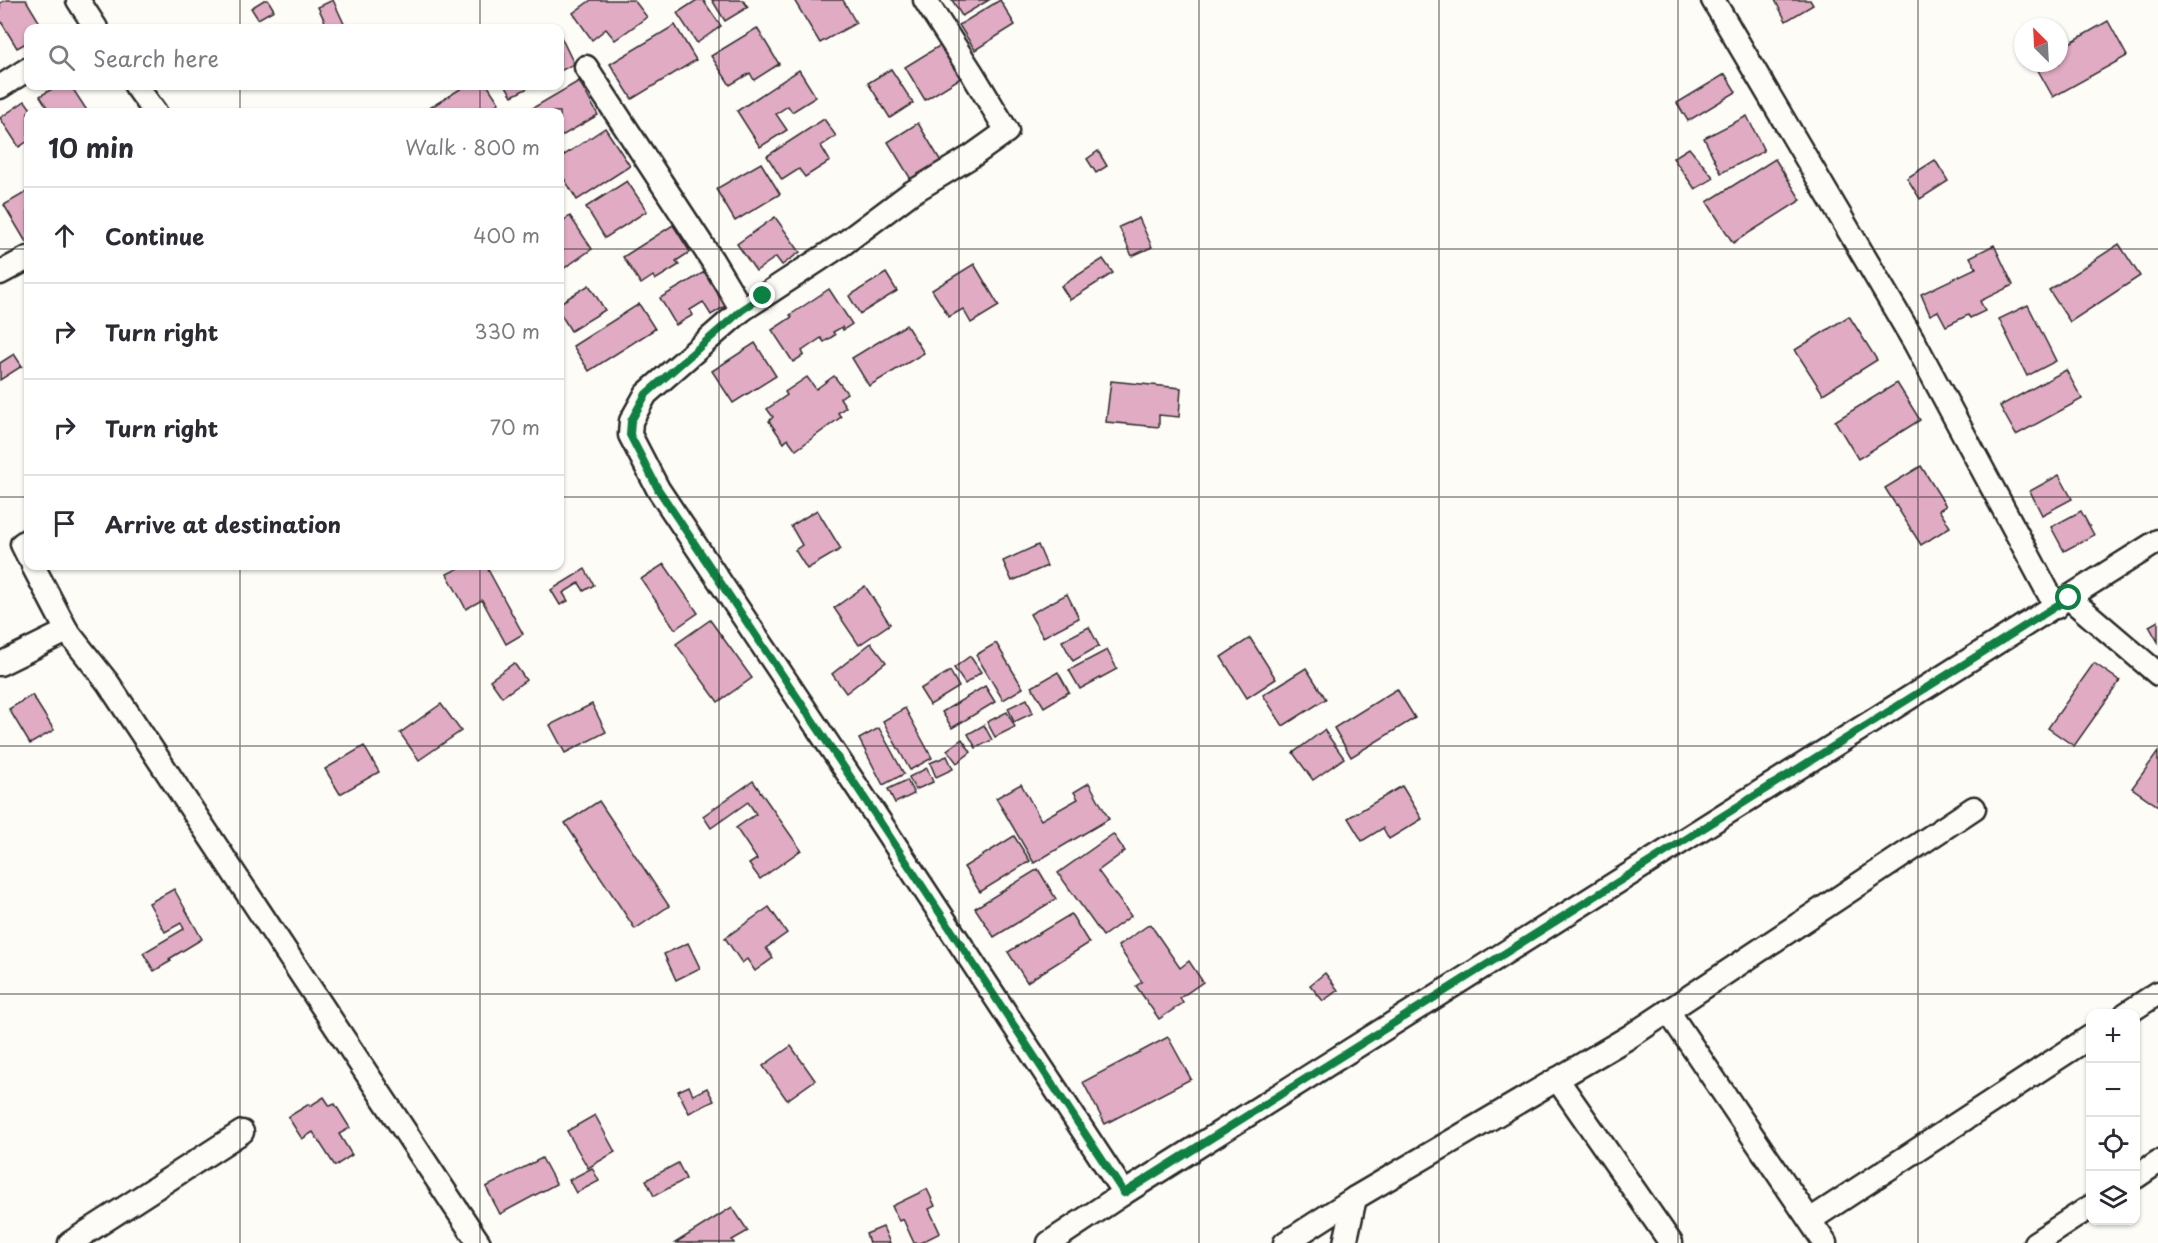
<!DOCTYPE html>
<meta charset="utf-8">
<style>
body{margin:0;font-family:"Playpen Sans",sans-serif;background:#f7f7f7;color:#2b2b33}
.controls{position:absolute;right:18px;bottom:18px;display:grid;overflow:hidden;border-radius:12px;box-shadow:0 2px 4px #0004}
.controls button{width:54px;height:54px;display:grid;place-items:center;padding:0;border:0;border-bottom:2px solid #e1e1e2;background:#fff;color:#2b2b33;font:30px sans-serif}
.compass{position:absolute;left:2014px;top:18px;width:54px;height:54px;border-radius:50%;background:#fff;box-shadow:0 2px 4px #0004;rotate:336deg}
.stop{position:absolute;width:18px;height:18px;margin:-14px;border:4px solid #0b8043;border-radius:50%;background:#fff}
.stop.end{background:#0b8043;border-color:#fff;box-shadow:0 2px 6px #0008}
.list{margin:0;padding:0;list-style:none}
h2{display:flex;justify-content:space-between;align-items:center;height:78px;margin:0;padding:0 24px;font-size:26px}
h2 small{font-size:20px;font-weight:400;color:#7c7c81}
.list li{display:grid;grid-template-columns:39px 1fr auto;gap:18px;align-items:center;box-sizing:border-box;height:96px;padding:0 24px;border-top:2px solid #e1e1e2}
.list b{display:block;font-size:22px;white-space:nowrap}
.list em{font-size:20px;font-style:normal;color:#7c7c81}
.icon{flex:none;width:33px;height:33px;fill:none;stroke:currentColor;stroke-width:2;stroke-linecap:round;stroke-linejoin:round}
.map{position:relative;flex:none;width:2158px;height:1243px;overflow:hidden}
.search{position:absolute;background:#fff;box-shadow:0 2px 4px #0004;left:24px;top:24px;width:540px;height:66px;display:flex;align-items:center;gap:15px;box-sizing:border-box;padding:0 21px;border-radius:12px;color:#7c7c81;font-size:22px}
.panel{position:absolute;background:#fff;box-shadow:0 2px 4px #0004;left:24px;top:108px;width:540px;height:462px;border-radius:12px}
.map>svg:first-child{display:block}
.building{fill:#e0abc3;stroke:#2b2b2b;stroke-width:1.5}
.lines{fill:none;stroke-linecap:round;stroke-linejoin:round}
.minor-casing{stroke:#2b2b2b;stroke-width:27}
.minor{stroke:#fdfcf7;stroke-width:22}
.route{stroke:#0b8043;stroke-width:8}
.grid{fill:none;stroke:#2b2b2b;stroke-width:1.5;stroke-opacity:0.55}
</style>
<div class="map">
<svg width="2158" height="1243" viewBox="0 0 2158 1243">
<rect width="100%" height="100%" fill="#fdfcf7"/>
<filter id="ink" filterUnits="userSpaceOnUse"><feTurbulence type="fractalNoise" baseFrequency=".0167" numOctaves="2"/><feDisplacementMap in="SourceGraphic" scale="12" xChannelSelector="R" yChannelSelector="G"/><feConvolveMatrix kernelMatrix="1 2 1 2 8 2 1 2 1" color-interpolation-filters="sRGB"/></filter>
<g filter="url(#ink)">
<!-- building -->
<g class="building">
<polygon points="6,0 26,0 43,28 28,28 28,42 17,48 0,20 0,3"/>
<polygon points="264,0 268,0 274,10 258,19 251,8"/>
<polygon points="333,0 346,28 328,28 318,7"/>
<polygon points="591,0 634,0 647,17 615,40 606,29 592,40 573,13"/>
<polygon points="697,0 703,0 721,26 697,43 677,13"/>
<polygon points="712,0 743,0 748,7 725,21"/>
<polygon points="794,0 843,0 856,23 820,43"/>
<polygon points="952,0 989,0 962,16"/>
<polygon points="1000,0 1015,25 975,50 959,25"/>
<polygon points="1775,0 1810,0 1813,5 1786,21"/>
<polygon points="2108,21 2127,56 2053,97 2034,63 2059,63 2059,49"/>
<polygon points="675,25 696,60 632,99 610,64"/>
<polygon points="757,28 779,64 754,80 750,73 730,85 711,56"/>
<polygon points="560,35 574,64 560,71"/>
<polygon points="944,43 964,76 925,100 905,67"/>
<polygon points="891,69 913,103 890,118 868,83"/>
<polygon points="799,70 816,97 792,112 788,106 776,114 787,130 760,147 737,111"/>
<polygon points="1725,74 1736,92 1688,121 1677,103"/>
<polygon points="579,81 598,115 560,137 560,112 526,112"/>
<polygon points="57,86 71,86 88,112 50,112 40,96"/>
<polygon points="465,86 488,86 499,103 484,112 423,112"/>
<polygon points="506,86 532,86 512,96"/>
<polygon points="25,101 33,112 28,112 28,141 19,147 0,118"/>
<polygon points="1747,116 1764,151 1721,173 1704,138"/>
<polygon points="824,119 836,136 821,146 830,161 805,177 799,169 782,180 767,156"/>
<polygon points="918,123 942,163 912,181 888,142"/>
<polygon points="605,128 630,166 577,200 560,172 560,158"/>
<polygon points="1689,148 1714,178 1695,189 1673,158"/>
<polygon points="1098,151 1107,166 1096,173 1087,159"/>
<polygon points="1775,159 1801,200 1733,243 1707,202"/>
<polygon points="1935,160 1948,181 1920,199 1907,178"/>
<polygon points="761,163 780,194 735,221 716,189"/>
<polygon points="627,181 647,211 605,238 586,207"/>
<polygon points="28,191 28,241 26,242 4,205"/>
<polygon points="570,216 592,249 560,271 560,223"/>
<polygon points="775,217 800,252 782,265 776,257 756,271 737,244"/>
<polygon points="1139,218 1152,247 1132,256 1119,227"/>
<polygon points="673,225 690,252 676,261 679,265 655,280 653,276 641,284 623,257"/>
<polygon points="2119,244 2140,276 2070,322 2049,290"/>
<polygon points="1994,245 2013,285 1980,301 1985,311 1970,318 1968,315 1946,326 1938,311 1930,315 1921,294 1976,268 1970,257"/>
<polygon points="1103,259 1113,273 1070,300 1061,286"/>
<polygon points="974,264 999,306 971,323 963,309 949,317 932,290"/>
<polygon points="706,271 727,305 711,315 703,302 690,310 693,315 676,325 660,298"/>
<polygon points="886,273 897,291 860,314 849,296"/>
<polygon points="589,285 605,310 571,331 560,313 560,303"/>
<polygon points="829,289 852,324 843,330 842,327 833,332 835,335 824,342 821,338 802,351 804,355 793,362 772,330 792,317 790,315"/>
<polygon points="639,304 655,329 589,371 573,346"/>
<polygon points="2028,305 2056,361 2027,376 1999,319"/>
<polygon points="1849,316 1877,360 1823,394 1795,350"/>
<polygon points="906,325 924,353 869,386 852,358"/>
<polygon points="755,343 776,376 733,403 712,371"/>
<polygon points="14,354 22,366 0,380 0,363"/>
<polygon points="2066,370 2082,399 2016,435 2000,406"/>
<polygon points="834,376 847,393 840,398 846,407 838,413 841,417 796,450 788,439 784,443 769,421 773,417 767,409 787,395 785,392 807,377 816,389"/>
<polygon points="1111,381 1181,388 1179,417 1159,415 1159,427 1106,422"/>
<polygon points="1897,383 1920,420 1858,459 1835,421"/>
<polygon points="1921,466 1946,506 1939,510 1950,527 1921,545 1885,488"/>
<polygon points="2059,475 2072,499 2042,515 2030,491"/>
<polygon points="817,510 841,549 807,569 795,550 802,545 791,526"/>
<polygon points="2081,511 2094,535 2064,551 2051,527"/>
<polygon points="1038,545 1047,566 1012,581 1003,561"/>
<polygon points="664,564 698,613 675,629 641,579"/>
<polygon points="463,566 486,566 523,634 506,644 482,600 466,609 447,574"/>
<polygon points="585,569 594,585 584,591 579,583 563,593 568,601 560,605 551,590"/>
<polygon points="865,586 890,624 859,645 834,608"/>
<polygon points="1067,594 1079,618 1043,637 1030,614"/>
<polygon points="710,620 752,678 718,702 676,644"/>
<polygon points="2158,621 2158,642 2149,626"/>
<polygon points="1089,627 1099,646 1073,661 1062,641"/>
<polygon points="1250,638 1276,679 1247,698 1221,657"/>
<polygon points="871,643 886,662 846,693 832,674"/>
<polygon points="996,643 1023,688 1003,700 976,655"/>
<polygon points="1107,650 1117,669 1080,689 1069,670"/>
<polygon points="970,656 981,672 965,684 954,668"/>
<polygon points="514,663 526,680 502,697 490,680"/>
<polygon points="2094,663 2120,681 2074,746 2048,728"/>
<polygon points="1306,668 1326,699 1283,726 1263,695"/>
<polygon points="950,671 959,687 930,705 920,689"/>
<polygon points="1058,672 1069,692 1044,707 1032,687"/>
<polygon points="985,686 995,702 952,728 942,712"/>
<polygon points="1397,689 1415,718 1351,757 1334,728"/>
<polygon points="32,695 54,730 30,744 9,709"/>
<polygon points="1027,699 1033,713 1014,722 1008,708"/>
<polygon points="441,704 461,731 419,760 400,733"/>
<polygon points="592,704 606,732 565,753 550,725"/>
<polygon points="905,708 932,758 910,770 883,721"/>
<polygon points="1007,712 1015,727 995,737 987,722"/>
<polygon points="984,725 992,740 976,748 968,734"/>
<polygon points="879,728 904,774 883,785 859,739"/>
<polygon points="1324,730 1344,758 1313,780 1293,753"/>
<polygon points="962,739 971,752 957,763 947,750"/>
<polygon points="364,746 379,772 340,794 325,769"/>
<polygon points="2158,752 2158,806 2132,788"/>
<polygon points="947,756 953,769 936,777 930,763"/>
<polygon points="927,768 933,782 915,790 909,777"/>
<polygon points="907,780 914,794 895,803 888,789"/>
<polygon points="753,781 801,850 760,879 749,864 757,859 736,828 756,814 748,802 711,828 703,816"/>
<polygon points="1089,783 1109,819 1034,863 996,798 1021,784 1041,820 1078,799 1074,792"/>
<polygon points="1402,786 1422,819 1389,839 1383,828 1362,841 1348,818"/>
<polygon points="599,801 669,906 635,929 565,823"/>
<polygon points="1113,834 1125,851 1098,871 1131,916 1103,936 1058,873"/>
<polygon points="1014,836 1030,861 980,892 964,867"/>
<polygon points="1038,869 1056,899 994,937 975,908"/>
<polygon points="174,889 202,939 169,959 171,961 154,971 143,953 184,929 181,923 165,932 149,903"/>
<polygon points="769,907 787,933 766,948 773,958 755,971 747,959 742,963 725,938"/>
<polygon points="1071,914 1089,943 1027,982 1008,952"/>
<polygon points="1150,924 1180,968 1189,961 1203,982 1180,998 1183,1003 1159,1019 1136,986 1142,982 1118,946"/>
<polygon points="688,943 700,968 676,980 664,954"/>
<polygon points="1325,973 1338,990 1323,1001 1310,985"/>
<polygon points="1168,1037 1191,1079 1105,1124 1083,1082"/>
<polygon points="791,1046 815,1080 787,1100 763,1066"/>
<polygon points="689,1086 693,1095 707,1088 714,1101 689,1113 678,1091"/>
<polygon points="324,1097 330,1106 335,1104 350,1128 339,1134 352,1155 335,1166 313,1132 302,1139 288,1117 309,1104 310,1106"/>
<polygon points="595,1115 615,1152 588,1168 567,1131"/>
<polygon points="542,1158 556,1184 500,1214 486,1187"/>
<polygon points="678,1163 686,1179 654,1196 646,1180"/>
<polygon points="592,1168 599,1181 576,1193 569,1180"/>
<polygon points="927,1189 935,1206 929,1209 940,1233 920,1243 914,1243 903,1219 899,1221 892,1206"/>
<polygon points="732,1207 748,1231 732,1240 734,1243 675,1243"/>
<polygon points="883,1227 890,1243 869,1243 866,1234"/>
</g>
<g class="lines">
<!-- minor casing -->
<g class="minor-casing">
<g id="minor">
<polyline points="78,0 96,28"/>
<polyline points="925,0 972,73 1007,131 972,156 911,193 843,244 742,310 646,394 631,421 630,435 658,489 859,790 1124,1193"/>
<polyline points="1713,0 1915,343 2056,607"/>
<polyline points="586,67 712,260 742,310"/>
<polyline points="136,86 155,112"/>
<polyline points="0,87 28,69"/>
<polyline points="0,273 28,258"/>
<polyline points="28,540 22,544 28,556"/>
<polyline points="33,566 67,631 108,683 479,1243"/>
<polyline points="2069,598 2158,674"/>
<polyline points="0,664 67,631"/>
<polyline points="1668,1011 1825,1243"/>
<polyline points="2126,1014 2158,993"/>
<polyline points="1557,1079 1671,1243"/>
<polyline points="2136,1177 2158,1162"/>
<polyline points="1810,1220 2090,1037"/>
<polyline points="70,1243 242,1132"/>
<polyline points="1049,1243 1124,1193 2158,541"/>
<polyline points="1285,1243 1355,1198 1629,1037 1974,808"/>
<polyline points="1345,1243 1355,1198"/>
<polyline points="2035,1243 2090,1207"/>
</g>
</g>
<!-- minor -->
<use href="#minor" class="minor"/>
</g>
</g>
<g class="lines" filter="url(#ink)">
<!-- route -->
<polyline class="route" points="763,296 742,310 646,394 631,421 630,435 658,489 859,790 1124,1193 2069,598"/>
</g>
<!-- grid -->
<path class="grid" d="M240,0V28M480,0V28M719,0V1243M959,0V1243M1199,0V1243M1439,0V1243M1678,0V1243M1918,0V1243M240,86V112M480,86V112M0,249H28M560,249H2158M0,497H28M560,497H2158M240,566V1243M480,566V1243M0,746H2158M0,994H2158"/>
</svg>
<div class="controls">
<button>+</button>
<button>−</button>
<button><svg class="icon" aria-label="locate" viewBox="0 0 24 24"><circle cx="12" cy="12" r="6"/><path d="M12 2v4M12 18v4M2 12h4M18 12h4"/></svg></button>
<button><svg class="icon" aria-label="layers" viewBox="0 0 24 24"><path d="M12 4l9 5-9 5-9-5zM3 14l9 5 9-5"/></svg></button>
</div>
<svg class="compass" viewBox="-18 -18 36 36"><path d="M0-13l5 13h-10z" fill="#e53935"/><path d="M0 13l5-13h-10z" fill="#7c7c81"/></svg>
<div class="stop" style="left:2069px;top:598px"></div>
<div class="stop end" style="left:763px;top:296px"></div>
<div class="search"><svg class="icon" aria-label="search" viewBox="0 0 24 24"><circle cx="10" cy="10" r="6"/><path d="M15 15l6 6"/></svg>Search here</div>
<section class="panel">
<h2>10 min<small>Walk · 800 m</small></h2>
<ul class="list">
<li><svg class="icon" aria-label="ahead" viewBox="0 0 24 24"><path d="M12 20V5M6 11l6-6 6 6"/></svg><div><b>Continue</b></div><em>400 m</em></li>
<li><svg class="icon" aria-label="right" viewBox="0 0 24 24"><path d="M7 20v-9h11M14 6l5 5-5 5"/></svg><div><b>Turn right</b></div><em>330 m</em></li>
<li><svg class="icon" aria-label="right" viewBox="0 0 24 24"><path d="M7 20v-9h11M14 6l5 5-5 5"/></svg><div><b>Turn right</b></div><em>70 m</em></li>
<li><svg class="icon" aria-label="arrive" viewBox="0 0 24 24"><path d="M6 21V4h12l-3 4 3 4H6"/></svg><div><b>Arrive at destination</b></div></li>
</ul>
</section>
</div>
